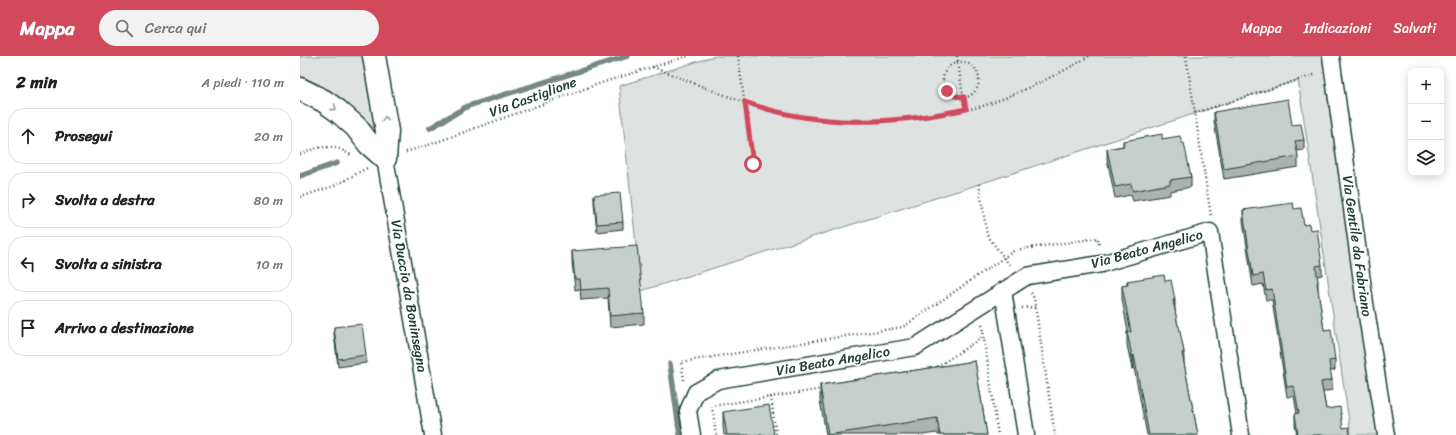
<!DOCTYPE html>
<html lang="it">
<meta charset="utf-8">
<style>
body{margin:0;font-family:Sriracha,sans-serif;background:#f2f2f2;color:#202124}
.controls{position:absolute;right:12px;top:12px;display:grid;overflow:hidden;border-radius:8px;box-shadow:0 2px 10px #0003}
.controls button{width:36px;height:36px;display:grid;place-items:center;padding:0;border:0;border-bottom:1px solid #e0e0e0;background:#fff;color:#202124;font:20px sans-serif}
.stop{position:absolute;width:12px;height:12px;margin:-9px;border:3px solid #d1495b;border-radius:50%;background:#fff}
.stop.end{background:#d1495b;border-color:#fff;box-shadow:0 1px 4px #0008}
.list{margin:0;padding:0;list-style:none}
h2{display:flex;justify-content:space-between;align-items:center;height:52px;margin:0;padding:0 16px;font-size:17px}
h2 small{font-size:13px;font-weight:400;color:#757577}
.list li{display:grid;grid-template-columns:26px 1fr auto;gap:12px;align-items:center;box-sizing:border-box;height:56px;margin:0 8px 8px;padding:0 8px;border:1px solid #e0e0e0;border-radius:16px}
.list b{display:block;font-size:15px;white-space:nowrap}
.list em{font-size:13px;font-style:normal;color:#757577}
.icon{flex:none;width:22px;height:22px;fill:none;stroke:currentColor;stroke-width:2;stroke-linecap:round;stroke-linejoin:round}
.map{position:relative;flex:none;width:1156px;height:379px;overflow:hidden}
header{display:flex;align-items:center;gap:24px;box-sizing:border-box;height:56px;padding:0 20px;background:#d1495b;color:#fff}
header strong{font-size:19px}
nav{display:flex;gap:22px;margin-inline-start:auto;font-size:14px}
.search{width:280px;height:36px;background:#f2f2f2;display:flex;align-items:center;gap:10px;box-sizing:border-box;padding:0 14px;border-radius:22px;color:#757577;font-size:15px}
main{display:flex}
aside{flex:1;background:#fff}
.map>svg:first-child{display:block}
.green{fill:#dee3e2;stroke:#7e908b}
.lines{fill:none;stroke-linecap:round;stroke-linejoin:round}
.stream{stroke:#758883;stroke-width:5.5}
.street-casing{stroke:#1f3d34;stroke-width:19}
.primary-casing{stroke:#1f3d34;stroke-width:25}
.path{stroke:#1f3d34;stroke-width:2.5;stroke-dasharray:1 3;stroke-linecap:butt}
.street{stroke:#fff;stroke-width:16}
.primary{stroke:#fff;stroke-width:22}
.wall{fill:#abb2af;stroke:#1f3d34}
.shaded-wall{fill:#8b918f;stroke:#1f3d34}
.building{fill:#c7cfcc;stroke:#1f3d34}
.oneway{stroke:#8f9e9a}
.route{stroke:#d1495b;stroke-width:5}
.labels{text-anchor:middle;dominant-baseline:central;stroke-width:3;stroke-linejoin:round;paint-order:stroke}
.street-label{font-size:14px;fill:#1f3d34;stroke:#fff}
</style>
<header>
<strong>Mappa</strong>
<div class="search"><svg class="icon" aria-label="search" viewBox="0 0 24 24"><circle cx="10" cy="10" r="6"/><path d="M15 15l6 6"/></svg>Cerca qui</div>
<nav><a>Mappa</a><a>Indicazioni</a><a>Salvati</a></nav>
</header>
<main>
<aside>
<h2>2 min<small>A piedi · 110 m</small></h2>
<ul class="list">
<li><svg class="icon" aria-label="ahead" viewBox="0 0 24 24"><path d="M12 20V5M6 11l6-6 6 6"/></svg><div><b>Prosegui</b></div><em>20 m</em></li>
<li><svg class="icon" aria-label="right" viewBox="0 0 24 24"><path d="M7 20v-9h11M14 6l5 5-5 5"/></svg><div><b>Svolta a destra</b></div><em>80 m</em></li>
<li><svg class="icon" aria-label="left" viewBox="0 0 24 24"><path d="M17 20v-9H6M10 6l-5 5 5 5"/></svg><div><b>Svolta a sinistra</b></div><em>10 m</em></li>
<li><svg class="icon" aria-label="arrive" viewBox="0 0 24 24"><path d="M6 21V4h12l-3 4 3 4H6"/></svg><div><b>Arrivo a destinazione</b></div></li>
</ul>
</aside>
<div class="map">
<svg width="1156" height="379" viewBox="0 0 1156 379">
<rect width="100%" height="100%" fill="#fff"/>
<filter id="ink" filterUnits="userSpaceOnUse"><feTurbulence type="fractalNoise" baseFrequency=".025" numOctaves="2"/><feDisplacementMap in="SourceGraphic" scale="8" xChannelSelector="R" yChannelSelector="G"/><feConvolveMatrix kernelMatrix="1 2 1 2 8 2 1 2 1" color-interpolation-filters="sRGB"/></filter>
<g filter="url(#ink)">
<!-- green -->
<g class="green">
<path d="M0,0H65L76,74C51,50 33,33 0,20Z"/>
<polygon points="415,0 1024,0 1081,379 1051,379 998,24 661,134 341,235 319,30"/>
</g>
<g class="lines">
<!-- stream -->
<g class="stream">
<polyline points="130,72 168,50 328,0"/>
<polyline points="0,120 37,107"/>
<polyline points="370,308 380,379"/>
</g>
<!-- street casing -->
<g class="street-casing">
<g id="street">
<polyline points="1031,0 1065,247 1086,379"/>
<polyline points="85,102 133,379"/>
<polyline points="703,235 726,379"/>
<polyline points="392,379 388,355 396,336 418,324 615,291 727,220 801,208 910,176 941,379"/>
</g>
</g>
<!-- primary casing -->
<g class="primary-casing">
<g id="primary">
<polyline points="74,0 87,75 85,102"/>
<polyline points="0,33 24,45 38,55 56,71 69,88 85,102"/>
</g>
</g>
<!-- path -->
<g class="path">
<polyline points="438,0 453,108"/>
<polyline points="657,0 665,53"/>
<polyline points="886,0 911,160"/>
<circle cx="661" cy="24" r="18"/>
<path d="M353,11C394,27 435,45 478,56C486,57 494,60 502,61C560,70 622,65 679,51C700,45 721,35 741,26C757,18 774,10 789,0"/>
<polyline points="895,57 1017,18"/>
<polyline points="106,96 131,88 301,27 388,0"/>
<path d="M0,98C13,93 26,88 40,93C44,95 47,97 51,99"/>
<polyline points="679,128 687,179 711,211"/>
<polyline points="0,141 34,130 67,112"/>
<polyline points="731,237 734,242 755,379"/>
<polyline points="722,252 736,251"/>
<polyline points="682,269 698,379"/>
<polyline points="634,313 684,280"/>
<polyline points="384,324 381,306 603,271 715,194 798,182 799,191"/>
<polyline points="471,341 476,379"/>
<polyline points="416,379 412,350 523,333"/>
</g>
<!-- street -->
<use href="#street" class="street"/>
<!-- primary -->
<use href="#primary" class="primary"/>
</g>
<!-- wall -->
<g class="wall">
<polygon points="914,56 992,69 1004,84 1004,94 997,95 998,100 998,111 924,123 914,66"/>
<polygon points="862,83 882,87 891,121 891,131 870,135 870,139 833,145 831,139 815,142 807,103 807,93 823,90 823,85"/>
<polygon points="294,139 323,166 323,173 297,176 294,147"/>
<polygon points="994,153 1004,169 1010,174 1022,209 1022,219 1017,220 1018,226 1018,234 1024,274 1035,304 1035,314 1030,315 1032,324 1032,334 1023,336 1026,353 1050,379 997,379 995,368 995,358 997,358 994,340 987,341 972,244 966,244 963,228 953,230 943,165 943,154"/>
<polygon points="272,195 344,257 344,268 310,271 308,242 281,244 280,233 275,234 272,206"/>
<polygon points="827,225 865,225 875,255 878,270 884,296 884,307 898,379 847,379 834,312 832,313 827,289 827,276 828,276 822,243 822,230 827,229"/>
<polygon points="34,271 66,299 66,307 38,311 34,279"/>
<polygon points="675,305 687,379 638,379 637,377 622,379 526,379 520,344 520,329"/>
<polygon points="423,356 474,379 424,379 423,371"/>
</g>
<!-- shaded-wall -->
<g class="shaded-wall">
<polygon points="873,244 875,244 875,256"/>
<polygon points="834,299 834,312 832,313 832,300"/>
</g>
<!-- building -->
<g class="building">
<polygon points="988,43 992,69 1001,68 1004,84 995,85 998,100 924,113 914,56"/>
<polygon points="862,78 862,83 880,80 882,87 884,87 891,121 870,124 870,128 833,135 831,128 815,131 807,93 824,90 823,85"/>
<polygon points="320,137 323,166 297,168 294,139"/>
<polygon points="993,147 994,153 1001,152 1004,169 1009,168 1010,174 1017,173 1022,209 1016,210 1018,226 1017,227 1024,274 1031,273 1035,304 1029,305 1032,324 1021,326 1026,353 1040,351 1043,372 1049,371 1050,379 998,379 995,358 999,357 994,330 987,331 972,233 966,234 963,218 953,220 943,154"/>
<polygon points="337,190 344,257 310,260 308,232 281,234 280,223 275,223 272,195"/>
<polygon points="864,219 865,225 871,224 875,244 873,244 878,270 879,270 884,296 882,297 898,379 849,379 834,299 832,300 827,276 831,276 822,230 828,229 827,225"/>
<polygon points="62,268 66,299 38,303 34,271"/>
<polygon points="675,305 687,379 640,379 637,362 528,379 520,329"/>
<polygon points="469,349 474,379 427,379 423,356"/>
</g>
<!-- one-way arrows -->
<defs><path id="oneway-chevron" d="M-2-3.5L2.5 0L-2 3.5" fill="none" stroke-width="1.6" stroke-linecap="round" stroke-linejoin="round"/></defs>
<g class="oneway">
<use href="#oneway-chevron" transform="translate(34 52) rotate(37)"/>
<use href="#oneway-chevron" transform="translate(85 63) rotate(-99)"/>
</g>
</g>
<g class="lines" filter="url(#ink)">
<!-- route -->
<path class="route" d="M453,108L445,46C517,72 591,69 666,53L664,41L655,40L647,35"/>
</g>
<g class="labels">
<!-- street labels -->
<g class="street-label">
<text transform="translate(233 41) rotate(-20)">Via Castiglione</text>
<text transform="translate(1057 190) rotate(82)">Via Gentile da Fabriano</text>
<text transform="translate(847 193) rotate(-15)">Via Beato Angelico</text>
<text transform="translate(109 240) rotate(80)">Via Duccio da Boninsegna</text>
<text transform="translate(533 305) rotate(-10)">Via Beato Angelico</text>
</g>
</g>
</svg>
<div class="controls">
<button>+</button>
<button>−</button>
<button><svg class="icon" aria-label="layers" viewBox="0 0 24 24"><path d="M12 4l9 5-9 5-9-5zM3 14l9 5 9-5"/></svg></button>
</div>
<div class="stop" style="left:453px;top:108px"></div>
<div class="stop end" style="left:647px;top:35px"></div>
</div>
</main>
